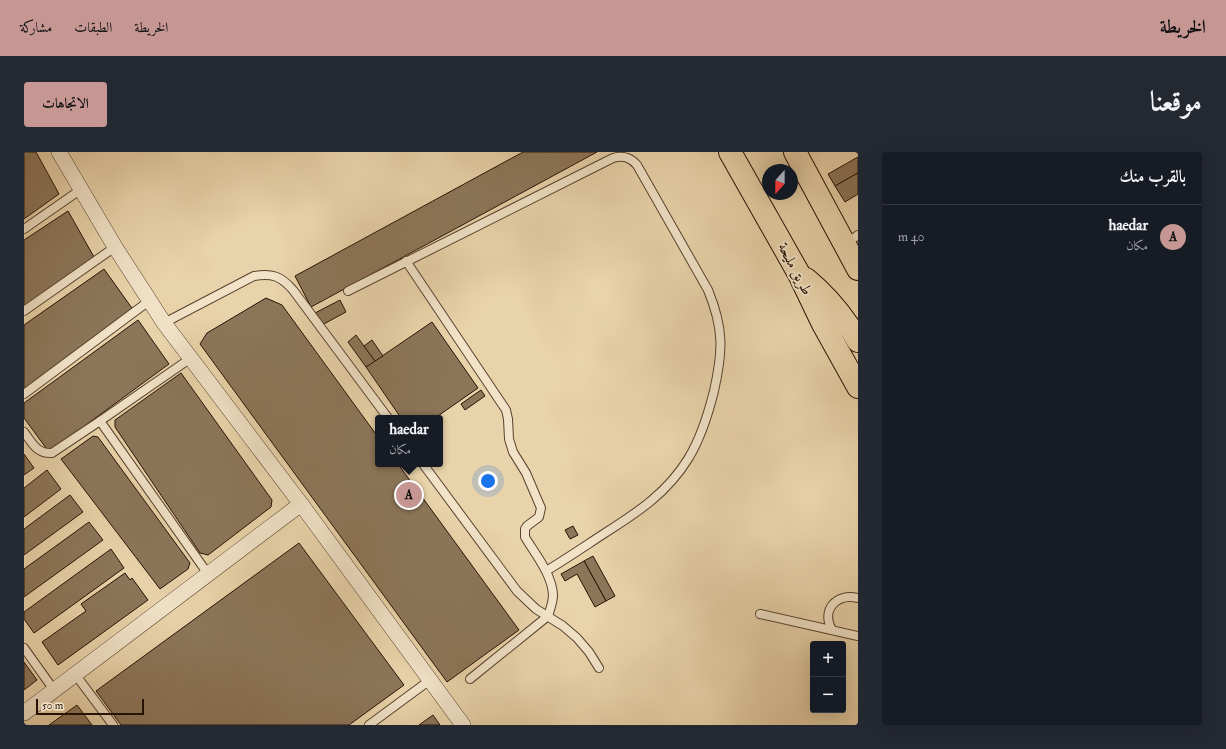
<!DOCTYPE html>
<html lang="ar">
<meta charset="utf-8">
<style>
body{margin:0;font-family:"IM FELL Double Pica",Amiri,serif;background:#242831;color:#f1f3f6;direction:rtl}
.controls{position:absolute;right:12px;bottom:12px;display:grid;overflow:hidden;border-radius:4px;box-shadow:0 4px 16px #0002}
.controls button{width:36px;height:36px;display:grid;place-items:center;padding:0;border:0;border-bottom:1px solid #363941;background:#171b24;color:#f1f3f6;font:20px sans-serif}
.compass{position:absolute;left:738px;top:12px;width:36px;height:36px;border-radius:50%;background:#171b24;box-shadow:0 4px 16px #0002;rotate:201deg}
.scale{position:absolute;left:12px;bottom:10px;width:108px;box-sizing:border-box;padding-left:4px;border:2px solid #271204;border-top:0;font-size:11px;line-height:14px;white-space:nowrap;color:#271204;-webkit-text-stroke:3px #f1e2c8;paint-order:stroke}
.you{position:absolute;left:464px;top:329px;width:14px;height:14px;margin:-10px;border:3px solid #fff;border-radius:50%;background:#1a73e8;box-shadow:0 0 0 6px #1a73e833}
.badge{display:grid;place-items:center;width:26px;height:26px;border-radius:50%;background:#c59692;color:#111;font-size:13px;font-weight:700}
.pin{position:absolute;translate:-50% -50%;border:2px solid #fff;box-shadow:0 1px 4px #0006}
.popup{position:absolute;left:351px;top:263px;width:68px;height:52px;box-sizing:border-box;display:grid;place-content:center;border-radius:4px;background:#171b24;filter:drop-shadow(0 1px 3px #0005);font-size:13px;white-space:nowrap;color:#9ea1a6}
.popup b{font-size:15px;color:#f1f3f6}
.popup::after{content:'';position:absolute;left:50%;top:100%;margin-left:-8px;border:8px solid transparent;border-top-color:#171b24}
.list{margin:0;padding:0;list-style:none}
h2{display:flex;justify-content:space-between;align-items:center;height:52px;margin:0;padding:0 16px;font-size:17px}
h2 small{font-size:13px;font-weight:400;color:#9ea1a6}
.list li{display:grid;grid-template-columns:26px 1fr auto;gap:12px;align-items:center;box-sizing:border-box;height:64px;padding:0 16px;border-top:1px solid #363941}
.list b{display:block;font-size:15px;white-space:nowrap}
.list p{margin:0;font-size:13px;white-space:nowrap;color:#9ea1a6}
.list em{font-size:13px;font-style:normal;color:#9ea1a6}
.map{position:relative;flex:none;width:834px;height:573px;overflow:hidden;direction:ltr;border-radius:4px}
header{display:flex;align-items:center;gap:24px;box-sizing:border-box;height:56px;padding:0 20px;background:#c59692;color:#111}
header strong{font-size:19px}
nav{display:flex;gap:22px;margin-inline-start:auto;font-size:14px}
.intro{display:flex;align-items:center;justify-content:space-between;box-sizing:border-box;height:96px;padding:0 24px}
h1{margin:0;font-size:28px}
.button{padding:10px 18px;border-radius:4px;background:#c59692;color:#111;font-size:14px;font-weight:700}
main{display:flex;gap:24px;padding:0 24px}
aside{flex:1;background:#171b24;border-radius:4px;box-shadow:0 4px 16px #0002}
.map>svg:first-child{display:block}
.building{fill:#8c765a;stroke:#271204}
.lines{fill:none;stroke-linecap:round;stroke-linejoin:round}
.lane-casing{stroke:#58422e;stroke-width:10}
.street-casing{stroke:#58422e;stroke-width:16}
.primary-casing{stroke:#271204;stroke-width:24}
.lane{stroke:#f1e2c8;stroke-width:8}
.street{stroke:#f1e2c8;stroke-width:15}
.primary{stroke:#e9d3aa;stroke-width:22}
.labels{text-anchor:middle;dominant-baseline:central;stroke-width:4;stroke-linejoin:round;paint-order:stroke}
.street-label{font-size:15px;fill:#271204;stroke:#f1e2c8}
</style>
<header>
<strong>الخريطة</strong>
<nav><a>الخريطة</a><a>الطبقات</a><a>مشاركة</a></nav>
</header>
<div class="intro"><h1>موقعنا</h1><a class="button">الاتجاهات</a></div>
<main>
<aside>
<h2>بالقرب منك<small></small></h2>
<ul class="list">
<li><span class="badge">A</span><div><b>haedar</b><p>مكان</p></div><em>40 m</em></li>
</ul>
</aside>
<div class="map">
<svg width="834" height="573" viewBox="0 0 834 573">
<rect width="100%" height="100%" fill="#e9d3aa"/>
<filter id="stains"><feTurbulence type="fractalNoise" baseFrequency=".005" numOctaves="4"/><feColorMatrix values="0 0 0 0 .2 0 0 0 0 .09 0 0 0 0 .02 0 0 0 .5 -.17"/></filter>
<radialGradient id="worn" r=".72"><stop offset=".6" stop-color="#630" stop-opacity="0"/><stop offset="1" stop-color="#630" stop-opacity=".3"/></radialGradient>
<!-- building -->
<g class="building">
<polygon points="2,0 12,0 35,42 0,67 0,1"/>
<polygon points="499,0 573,0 287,155 271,124"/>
<polygon points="834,5 834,21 811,34 804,22"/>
<polygon points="834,21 834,42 821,50 811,34"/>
<polygon points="44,59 70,105 0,155 0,88"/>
<polygon points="80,117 110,159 0,238 0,173"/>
<polygon points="242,146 258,153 354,285 354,312 374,312 495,478 423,530 176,192 183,181"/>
<polygon points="316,148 322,160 298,173 291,161"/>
<polygon points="114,168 145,212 25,300 0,266 0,251"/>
<polygon points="408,170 454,236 411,266 377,266 342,215"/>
<polygon points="332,183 351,209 342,215 324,190"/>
<polygon points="348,188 359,204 351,209 340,194"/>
<polygon points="157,221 248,348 247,355 184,403 176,401 91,275 91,268"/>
<polygon points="457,238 461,244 441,258 437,252"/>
<polygon points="69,284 74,285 166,411 164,417 136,437 37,307"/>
<polygon points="0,302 10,316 0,323"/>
<polygon points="23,318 37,337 0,365 0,336"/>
<polygon points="46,343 59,360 0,403 0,377"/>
<polygon points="65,370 79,388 0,445 0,417"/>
<polygon points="549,374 554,383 546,387 541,378"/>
<polygon points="275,391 380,533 325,573 97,573 72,539"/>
<polygon points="87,397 100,416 10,481 0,467 0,460"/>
<polygon points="569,404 591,444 582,449 560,409"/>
<polygon points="560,409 582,449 571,455 553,422 541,429 537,422"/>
<polygon points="101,421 106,428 108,426 124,448 34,513 18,490 62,459 57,452"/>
<polygon points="0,510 13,528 0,538"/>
<polygon points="53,553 68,573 25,573"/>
<polygon points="409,563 416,573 395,573"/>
</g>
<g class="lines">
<!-- lane casing -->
<g class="lane-casing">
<g id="lane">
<polyline points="0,77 56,38"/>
<polyline points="822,92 834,83"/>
<path d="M382,109L482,258L484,267L485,287L489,300L502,321L517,356L515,365L503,374L501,377V385C511,402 528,422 529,443C529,450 526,458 524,464L446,527"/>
<path d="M324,139L589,6C599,3 606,5 613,13L684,138C700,177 699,199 690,239C684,263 677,286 664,307C643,341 614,360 581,381C561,394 542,407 522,419"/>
<polyline points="0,159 91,95"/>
<path d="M140,171L230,124C248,121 257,124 269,138L364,266"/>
<polyline points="0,242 125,149"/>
<polyline points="76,269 184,422"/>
<path d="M0,280C8,291 13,302 28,301L76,269L167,206"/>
<polyline points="399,312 493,439 512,457 539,474 553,486 565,500 575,516"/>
<polyline points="736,462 834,484"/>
<path d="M808,478C797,458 812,441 834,446"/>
<polyline points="0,496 30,538"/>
<polyline points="51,522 89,573"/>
<polyline points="345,573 406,528"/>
</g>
</g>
<!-- street casing -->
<g class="street-casing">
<g id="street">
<polyline points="35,0 91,95 140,171 277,352 439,573"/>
<polyline points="0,561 277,352"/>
</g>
</g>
<!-- primary casing -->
<g class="primary-casing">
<g id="primary">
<polyline points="706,0 775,122 799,172 834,235"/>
<polyline points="771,0 834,117"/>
<path d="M782,127C804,145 820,165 834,189"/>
</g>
</g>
<!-- lane -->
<use href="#lane" class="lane"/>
<!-- street -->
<use href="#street" class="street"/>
<!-- primary -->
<use href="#primary" class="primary"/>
</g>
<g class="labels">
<!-- street labels -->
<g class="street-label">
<text transform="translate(771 117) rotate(62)">طريق مليحة</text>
</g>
</g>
<rect width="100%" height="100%" filter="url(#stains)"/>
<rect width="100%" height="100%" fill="url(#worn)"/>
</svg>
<div class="controls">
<button>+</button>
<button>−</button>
</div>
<svg class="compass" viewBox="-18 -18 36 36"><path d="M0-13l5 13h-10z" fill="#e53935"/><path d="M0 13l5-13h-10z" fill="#9ea1a6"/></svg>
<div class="scale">50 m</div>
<div class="you"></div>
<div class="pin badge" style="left:385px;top:343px">A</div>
<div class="popup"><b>haedar</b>مكان</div>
</div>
</main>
